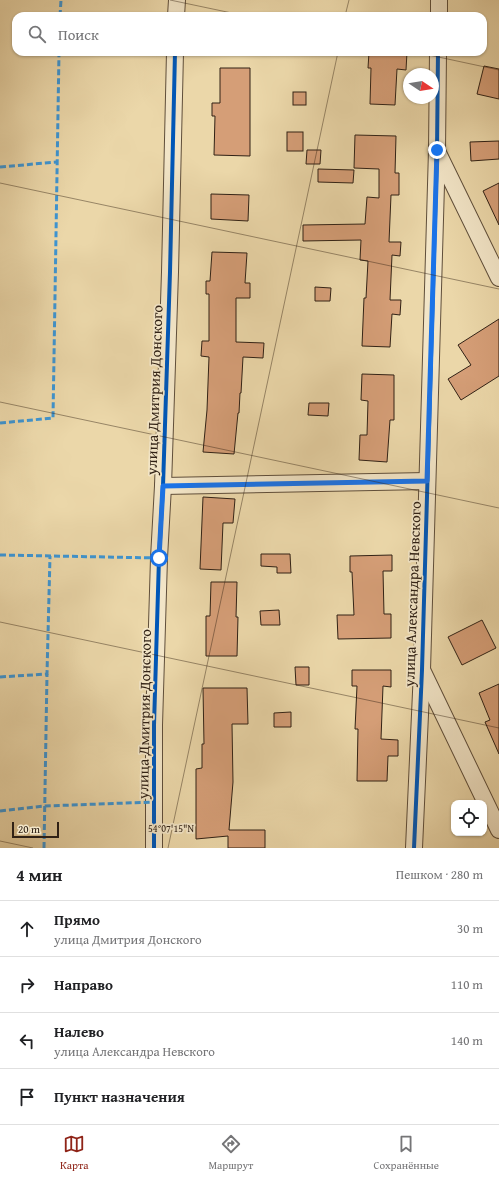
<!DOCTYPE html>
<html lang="ru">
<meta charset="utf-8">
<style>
body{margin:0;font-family:"Gentium Book Plus",serif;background:#f2f2f2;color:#202124}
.controls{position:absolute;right:12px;bottom:12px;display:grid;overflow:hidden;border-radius:8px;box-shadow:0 1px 3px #0004}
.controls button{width:36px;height:36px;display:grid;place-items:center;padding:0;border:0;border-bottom:1px solid #e0e0e0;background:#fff;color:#202124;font:20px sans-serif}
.compass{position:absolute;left:403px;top:68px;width:36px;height:36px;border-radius:50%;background:#fff;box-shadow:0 1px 3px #0004;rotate:102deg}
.scale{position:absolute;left:12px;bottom:10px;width:47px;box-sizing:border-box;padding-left:4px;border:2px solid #302115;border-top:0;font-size:11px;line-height:14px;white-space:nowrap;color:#302115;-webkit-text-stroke:3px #f2e5c7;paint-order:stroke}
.stop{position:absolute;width:12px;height:12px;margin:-9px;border:3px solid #1a73e8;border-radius:50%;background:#fff}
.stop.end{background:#1a73e8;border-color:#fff;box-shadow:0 1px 4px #0008}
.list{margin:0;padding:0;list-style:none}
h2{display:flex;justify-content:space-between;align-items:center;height:52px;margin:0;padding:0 16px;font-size:17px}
h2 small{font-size:13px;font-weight:400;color:#757577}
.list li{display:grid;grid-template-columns:26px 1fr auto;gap:12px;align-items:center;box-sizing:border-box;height:56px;padding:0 16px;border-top:1px solid #e0e0e0}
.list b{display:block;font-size:15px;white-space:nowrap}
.list p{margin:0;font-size:13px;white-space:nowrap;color:#757577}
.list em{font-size:13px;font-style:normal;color:#757577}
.icon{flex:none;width:22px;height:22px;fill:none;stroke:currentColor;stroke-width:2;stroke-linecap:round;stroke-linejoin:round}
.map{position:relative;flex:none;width:499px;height:848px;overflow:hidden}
.search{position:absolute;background:#fff;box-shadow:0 1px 3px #0004;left:12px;right:12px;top:12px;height:44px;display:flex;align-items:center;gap:10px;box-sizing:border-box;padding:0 14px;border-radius:12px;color:#757577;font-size:15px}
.sheet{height:276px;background:#fff}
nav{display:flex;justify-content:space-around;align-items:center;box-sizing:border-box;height:56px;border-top:1px solid #e0e0e0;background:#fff;font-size:11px;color:#757577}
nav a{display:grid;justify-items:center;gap:2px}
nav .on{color:#8f2418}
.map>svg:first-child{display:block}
.building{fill:#d59e77;stroke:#302115}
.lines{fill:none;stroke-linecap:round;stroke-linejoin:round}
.minor-casing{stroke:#5f4e3a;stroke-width:18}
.minor{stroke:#f2e5c7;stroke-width:16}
.quiet{stroke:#3d95d3;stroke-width:3;stroke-dasharray:6 3;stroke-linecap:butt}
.cycleway-casing{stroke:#f2e5c7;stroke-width:6}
.cycleway{stroke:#0057b8;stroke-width:4}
.route{stroke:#1a73e8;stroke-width:5}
.ticks{fill:none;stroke:#302115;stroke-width:1;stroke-opacity:0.45}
.labels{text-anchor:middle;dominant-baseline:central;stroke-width:3.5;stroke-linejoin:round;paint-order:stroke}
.street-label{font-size:15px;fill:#302115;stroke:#f2e5c7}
.ticks-label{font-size:10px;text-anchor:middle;fill:#302115;stroke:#f2e5c7;stroke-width:3.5;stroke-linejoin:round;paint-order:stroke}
</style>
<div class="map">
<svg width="499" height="848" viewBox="0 0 499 848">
<rect width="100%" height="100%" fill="#ebd7a9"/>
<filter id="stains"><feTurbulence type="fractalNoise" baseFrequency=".005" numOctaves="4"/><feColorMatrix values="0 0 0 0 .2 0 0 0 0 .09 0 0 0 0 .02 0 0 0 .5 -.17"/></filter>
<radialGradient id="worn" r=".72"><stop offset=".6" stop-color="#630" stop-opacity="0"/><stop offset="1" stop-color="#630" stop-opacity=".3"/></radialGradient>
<!-- building -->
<g class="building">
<polygon points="369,52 407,52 406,70 397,69 395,105 370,104 371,68 368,68"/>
<polygon points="484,66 499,69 499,99 477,94"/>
<polygon points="220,68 250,68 250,156 214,155 215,116 212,116 212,103 220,103"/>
<rect x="293" y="92" width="13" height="13"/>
<rect x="287" y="132" width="16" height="19"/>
<polygon points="355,135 396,136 395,173 399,173 399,195 391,195 389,242 401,242 400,256 392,255 390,300 401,300 400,315 392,314 390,347 362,346 364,298 366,298 368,261 360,260 361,240 303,241 303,225 365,224 367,197 379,198 379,169 354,168"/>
<polygon points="499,141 499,159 471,161 470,142"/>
<polygon points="307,150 321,150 320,164 306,164"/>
<polygon points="318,169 354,170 353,183 318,182"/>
<polygon points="499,183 499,225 483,191"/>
<polygon points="211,194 249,195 248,221 211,219"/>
<polygon points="212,252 247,253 245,283 250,283 250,298 236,298 236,342 264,343 263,358 243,357 241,393 240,393 239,413 238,413 234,454 203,452 207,410 209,357 201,356 202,341 209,341 209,294 206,294 206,281 210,281"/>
<polygon points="315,287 331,288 330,301 315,301"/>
<polygon points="499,319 499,376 461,400 448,379 471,365 458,345"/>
<polygon points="362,374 394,375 394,420 390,420 387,462 359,460 360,435 367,435 368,401 361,400"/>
<polygon points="309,403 329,403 328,416 308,415"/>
<polygon points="203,497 235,499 233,523 223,523 221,570 200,569"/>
<polygon points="261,554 290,554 291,573 277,573 277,567 261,566"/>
<polygon points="392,555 392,571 383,571 384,614 391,614 391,638 338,639 337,615 354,615 352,572 350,572 350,556"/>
<polygon points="211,582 237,582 236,617 238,617 237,656 206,656 206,616 210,616"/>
<polygon points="279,610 280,625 261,625 260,611"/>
<polygon points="482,620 496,648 462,665 448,637"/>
<polygon points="295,667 309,667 309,685 296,685"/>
<polygon points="352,670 391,670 391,687 383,686 381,739 398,740 398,756 388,756 387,781 357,781 358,729 355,729 357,686 352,686"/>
<polygon points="499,684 499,754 485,722 490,720 479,693"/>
<polygon points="203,688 247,688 248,724 232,724 233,782 229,830 265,830 265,848 228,848 228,836 196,839 196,769 202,768 202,744 204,744"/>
<polygon points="291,712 291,727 274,727 274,713"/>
</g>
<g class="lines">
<!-- minor casing -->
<g class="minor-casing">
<g id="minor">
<polyline points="176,16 177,0"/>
<polyline points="439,16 439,0"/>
<polyline points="438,153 499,278"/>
<polyline points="163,486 427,481"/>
<polyline points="423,672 499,830"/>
<polyline points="154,848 154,725 159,558 163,486 170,272 175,52"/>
<polyline points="414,848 422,670 437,150 438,52"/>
</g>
</g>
<!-- minor -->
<use href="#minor" class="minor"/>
<!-- quiet -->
<g class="quiet">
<polyline points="60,16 61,0"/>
<polyline points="0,167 57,162"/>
<polyline points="0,423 53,418 59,52"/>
<polyline points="0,555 159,558"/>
<polyline points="0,677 47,674 50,556"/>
<polyline points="0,811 45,806 154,802"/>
<polyline points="44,848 47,674"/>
</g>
<!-- cycleway casing -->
<g class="cycleway-casing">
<g id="cycleway">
<polyline points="154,848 154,725 159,558 163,486 170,272 175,52"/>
<polyline points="414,848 422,670 437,150 438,52"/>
</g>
</g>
<!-- cycleway -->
<use href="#cycleway" class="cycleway"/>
</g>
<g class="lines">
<!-- route -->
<polyline class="route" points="159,558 163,486 427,481 437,150"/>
</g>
<!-- ticks -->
<path class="ticks" d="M170,0L246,16M345,16L349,0M415,52L499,70M0,183L499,289M0,402L499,508M0,622L499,728M0,841L33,848M168,848L338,52"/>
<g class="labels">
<!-- street labels -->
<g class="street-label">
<text transform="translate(154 390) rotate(-88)">улица Дмитрия Донского</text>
<text transform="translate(412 594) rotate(-88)">улица Александра Невского</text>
<text transform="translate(144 714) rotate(-89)">улица Дмитрия Донского</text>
</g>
</g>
<g class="ticks-label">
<text x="171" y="832">54°07'15"N</text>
</g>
<rect width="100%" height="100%" filter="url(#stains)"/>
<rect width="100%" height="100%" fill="url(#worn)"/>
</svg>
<div class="controls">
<button><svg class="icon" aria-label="locate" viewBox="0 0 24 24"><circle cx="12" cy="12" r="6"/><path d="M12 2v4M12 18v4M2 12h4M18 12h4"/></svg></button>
</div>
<svg class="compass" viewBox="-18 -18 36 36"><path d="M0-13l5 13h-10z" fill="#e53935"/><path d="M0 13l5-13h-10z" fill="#757577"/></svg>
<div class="scale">20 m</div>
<div class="stop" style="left:159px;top:558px"></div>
<div class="stop end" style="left:437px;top:150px"></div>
<div class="search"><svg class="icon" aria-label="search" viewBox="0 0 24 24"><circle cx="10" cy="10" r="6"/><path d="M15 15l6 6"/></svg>Поиск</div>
</div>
<section class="sheet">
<h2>4 мин<small>Пешком · 280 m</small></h2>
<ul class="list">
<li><svg class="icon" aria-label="ahead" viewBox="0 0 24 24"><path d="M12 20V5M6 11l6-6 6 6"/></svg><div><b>Прямо</b><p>улица Дмитрия Донского</p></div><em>30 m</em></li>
<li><svg class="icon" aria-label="right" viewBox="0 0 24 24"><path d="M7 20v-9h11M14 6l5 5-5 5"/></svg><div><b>Направо</b></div><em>110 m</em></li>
<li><svg class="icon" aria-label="left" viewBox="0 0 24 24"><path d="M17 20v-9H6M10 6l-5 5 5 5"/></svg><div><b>Налево</b><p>улица Александра Невского</p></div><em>140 m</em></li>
<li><svg class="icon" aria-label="arrive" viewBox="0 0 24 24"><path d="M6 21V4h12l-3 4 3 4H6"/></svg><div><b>Пункт назначения</b></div></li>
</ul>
</section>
<nav>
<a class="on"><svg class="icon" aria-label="map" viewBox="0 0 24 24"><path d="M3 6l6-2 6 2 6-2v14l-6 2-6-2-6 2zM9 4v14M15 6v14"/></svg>Карта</a>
<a><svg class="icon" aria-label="directions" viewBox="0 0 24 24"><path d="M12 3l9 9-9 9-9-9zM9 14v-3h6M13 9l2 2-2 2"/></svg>Маршрут</a>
<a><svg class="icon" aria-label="saved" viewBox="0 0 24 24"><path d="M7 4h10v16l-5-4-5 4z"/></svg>Сохранённые</a>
</nav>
